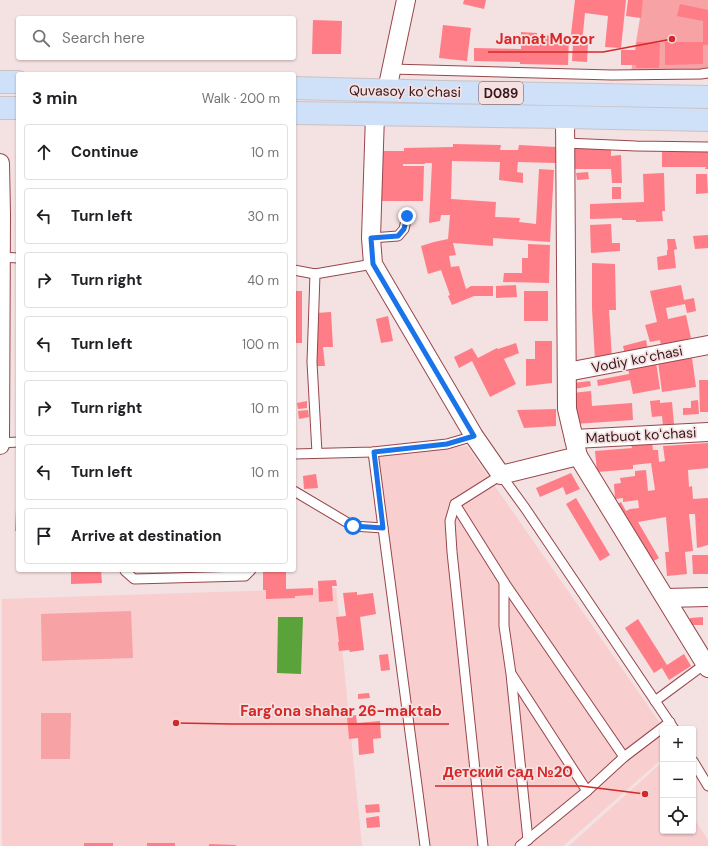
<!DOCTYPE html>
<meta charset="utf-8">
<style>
body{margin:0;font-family:"DM Sans",sans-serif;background:#f6f6f6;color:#202124}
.controls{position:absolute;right:12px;bottom:12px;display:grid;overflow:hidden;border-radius:4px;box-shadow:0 1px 3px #0004}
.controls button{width:36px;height:36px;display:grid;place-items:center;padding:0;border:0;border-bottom:1px solid #e0e0e0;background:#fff;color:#202124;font:20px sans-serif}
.stop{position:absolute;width:12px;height:12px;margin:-9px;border:3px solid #1a73e8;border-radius:50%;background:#fff}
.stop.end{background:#1a73e8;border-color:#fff;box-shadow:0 1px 4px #0008}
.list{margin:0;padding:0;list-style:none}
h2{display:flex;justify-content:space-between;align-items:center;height:52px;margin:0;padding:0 16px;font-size:17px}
h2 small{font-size:13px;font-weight:400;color:#757577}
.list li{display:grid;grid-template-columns:26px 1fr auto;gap:12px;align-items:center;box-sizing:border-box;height:56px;margin:0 8px 8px;padding:0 8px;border:1px solid #e0e0e0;border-radius:4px}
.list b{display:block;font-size:15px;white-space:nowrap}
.list em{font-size:13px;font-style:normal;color:#757577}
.icon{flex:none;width:22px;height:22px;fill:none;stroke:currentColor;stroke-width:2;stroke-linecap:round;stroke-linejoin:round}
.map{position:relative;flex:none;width:708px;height:846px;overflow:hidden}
.search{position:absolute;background:#fff;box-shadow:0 1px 3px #0004;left:16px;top:16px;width:280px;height:44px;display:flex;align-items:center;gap:10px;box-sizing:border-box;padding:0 14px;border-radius:4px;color:#757577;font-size:15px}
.panel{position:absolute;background:#fff;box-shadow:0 1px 3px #0004;left:16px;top:72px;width:280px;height:500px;border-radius:4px}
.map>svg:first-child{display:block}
.built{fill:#f8cecf}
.green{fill:#f7a2a5}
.water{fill:#5aa33a}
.building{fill:#ff7d86}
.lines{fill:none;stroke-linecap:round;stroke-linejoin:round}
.lane-casing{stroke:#97474c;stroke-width:11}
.street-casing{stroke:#97474c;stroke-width:20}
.primary-casing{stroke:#cbc2c3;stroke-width:24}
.lane{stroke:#fff;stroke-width:9}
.street{stroke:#fff;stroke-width:18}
.primary{stroke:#cfe0f9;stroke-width:22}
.route{stroke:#1a73e8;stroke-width:5}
.labels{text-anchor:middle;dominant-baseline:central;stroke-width:3.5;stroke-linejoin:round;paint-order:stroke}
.shield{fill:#f4e1e1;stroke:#705355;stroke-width:1}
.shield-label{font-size:13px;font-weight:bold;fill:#381619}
.street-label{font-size:14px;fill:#381619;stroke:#f4e1e1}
.leader{fill:none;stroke:#d62828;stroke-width:1.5}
.callout-dot{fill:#d62828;stroke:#f4e1e1;stroke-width:1.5}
.callout-label{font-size:15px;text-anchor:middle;font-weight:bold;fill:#d62828;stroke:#f4e1e1;stroke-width:3.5;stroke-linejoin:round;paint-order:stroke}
</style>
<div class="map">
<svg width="708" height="846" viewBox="0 0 708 846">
<rect width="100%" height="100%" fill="#f4e1e1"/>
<!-- built -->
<g class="built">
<polygon points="467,446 664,729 663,758 563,846 428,846 377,456"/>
<polygon points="336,588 362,846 2,846 2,599"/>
<polygon points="659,765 663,771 663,831 693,831 693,817 708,840 708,846 569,846"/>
</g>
<!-- green -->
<g class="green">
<polygon points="643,0 708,0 708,79 630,78"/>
<polygon points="131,611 133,658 42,661 41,614"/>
<polygon points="41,713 71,713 70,759 41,759"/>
</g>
<!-- water -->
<polygon class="water" points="278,617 303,617 301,674 277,673"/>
<!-- building -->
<g class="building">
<polygon points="464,0 486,0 484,9 463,4"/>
<polygon points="575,0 626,0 621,48 605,47 608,16 585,13 582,43 588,43 587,62 572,61 573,44 570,43"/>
<polygon points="628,0 643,0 641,18 626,16"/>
<polygon points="680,4 708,10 708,45 703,45 703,64 665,65 665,42 703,42 703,21 677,16"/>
<polygon points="313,20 342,21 341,54 312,54"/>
<polygon points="443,25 471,28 467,61 439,58"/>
<polygon points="521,32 537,33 537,35 569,36 568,65 520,64 520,62 474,61 474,48 521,49"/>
<polygon points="637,42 660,43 659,68 636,68 636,65 621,65 621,50 636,50"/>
<polygon points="453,144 501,145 500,150 518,150 519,145 556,147 556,163 518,162 517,172 523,173 523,183 499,180 500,162 452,161 451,199 496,202 495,217 520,218 519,222 536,224 539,169 554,170 550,242 493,238 493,246 453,243 456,255 449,256 451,267 459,266 466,289 471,286 493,286 493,296 474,296 452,305 448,296 450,295 441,270 428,274 421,246 434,242 448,239 450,215 441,215 440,221 429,223 432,163 425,163 425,164 403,164 403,166 424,166 423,201 381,201 381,151 404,151 404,148 453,147"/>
<polygon points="611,148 611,156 621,155 622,183 612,183 611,169 575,169 575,149"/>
<polygon points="662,152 708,152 708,169 705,169 706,167 662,167"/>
<polygon points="588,172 589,179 577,180 576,173"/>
<polygon points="664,173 665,211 662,211 663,221 636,222 636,220 622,220 622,218 590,219 590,204 644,202 643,174"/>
<polygon points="696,174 707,174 708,193 696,194"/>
<rect x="612" y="187" width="9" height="12"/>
<polygon points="611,224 612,243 620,243 620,251 591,253 590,225"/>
<polygon points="708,235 708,248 695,249 693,236"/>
<polygon points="667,239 675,239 677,249 674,250 676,268 658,270 657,257 667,255 667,250 668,250"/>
<polygon points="528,244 550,245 549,283 503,282 504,273 522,273 522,258 528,258"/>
<polygon points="592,263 615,264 616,310 609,310 612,359 595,360 592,309"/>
<polygon points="516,285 517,297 496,298 496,286"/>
<polygon points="681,285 684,300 694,298 696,311 687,313 685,304 666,308 668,319 686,315 691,338 661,346 660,340 650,342 645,325 657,322 650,291"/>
<rect x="294" y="291" width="8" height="52"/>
<rect x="524" y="291" width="24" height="30"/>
<polygon points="331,312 333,347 323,347 325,366 317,366 315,340 317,340 316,313"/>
<polygon points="388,316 393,341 381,343 376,319"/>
<polygon points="646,340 648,350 625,355 623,346"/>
<polygon points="535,341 552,341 552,383 526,386 526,359 535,359"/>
<polygon points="516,343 519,353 504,359 516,384 490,397 472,361 459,368 454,357 472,348 478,358 497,348 498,349"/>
<polygon points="692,358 696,387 662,392 658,362"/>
<polygon points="656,362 660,389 633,394 630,380 598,386 597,380 629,374 628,367"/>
<polygon points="699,380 708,380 708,412 700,412"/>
<polygon points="590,381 591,386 574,389 573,383"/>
<polygon points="591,391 592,406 632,403 633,420 575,424 572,393"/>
<polygon points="660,400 660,403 672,402 674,424 663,426 662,416 652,417 650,401"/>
<polygon points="698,400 699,414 683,415 683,408 691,408 691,401"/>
<polygon points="307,401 307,408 298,409 297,403"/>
<polygon points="556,409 556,426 524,428 517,410"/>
<polygon points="308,410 309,417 299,419 298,411"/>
<polygon points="652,442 653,450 658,450 659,462 665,461 663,446 708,443 708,468 688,470 689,487 692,486 693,499 708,498 708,545 697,548 695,514 689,514 693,551 685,552 687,574 667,576 665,552 669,552 666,517 638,522 659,558 650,563 615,506 621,502 626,511 630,509 639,508 638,500 623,502 623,498 615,499 614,484 621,483 620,478 635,476 635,471 646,470 648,491 655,490 651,463 633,465 633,469 597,472 595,451 632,448 631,444"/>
<polygon points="571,473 580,489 566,495 563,487 540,497 536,488"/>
<polygon points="316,474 318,488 304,489 303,476"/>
<polygon points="576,498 610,555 600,561 566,504"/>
<polygon points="16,509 18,509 18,531 15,531"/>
<polygon points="692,555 708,555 708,574 693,574"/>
<polygon points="71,570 101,570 102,583 71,584"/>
<polygon points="263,570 286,570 286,589 313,588 313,595 295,596 295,598 266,599 266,590 263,590"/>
<polygon points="336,580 337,586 332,586 333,601 319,602 318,581"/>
<polygon points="357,592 357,595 373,593 376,614 360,617 364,650 350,652 349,650 339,651 338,642 339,642 336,617 346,616 343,593"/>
<polygon points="703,617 703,625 690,625 690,618"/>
<polygon points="638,619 667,665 684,654 691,666 669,680 662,668 654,673 625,628"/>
<polygon points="388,654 390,670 381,671 379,655"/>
<polygon points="369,693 370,698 358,699 358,694"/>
<polygon points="356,715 357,723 380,721 381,738 373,739 374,753 359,755 358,738 349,739 347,716"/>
<polygon points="379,804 380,812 366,813 365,805"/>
<polygon points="379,816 380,827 367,828 366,818"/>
<rect x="84" y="843" width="29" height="3"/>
<rect x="147" y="843" width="28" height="3"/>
<polygon points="209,844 236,845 236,846 209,846"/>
</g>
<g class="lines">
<!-- lane casing -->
<g class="lane-casing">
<g id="lane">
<polyline points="391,69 612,75 701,74 708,73"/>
<polyline points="565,143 636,146 708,147"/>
<polyline points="371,238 398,236 404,229 407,216"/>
<polyline points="1,257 18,258"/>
<polyline points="294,270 315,274"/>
<polyline points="0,443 18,442"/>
<polyline points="373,452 425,846"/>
<polyline points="317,453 312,362 315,274 373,264"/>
<polyline points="294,454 373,452 447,444 474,436"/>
<polyline points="294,491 353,526 383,528"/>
<polyline points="455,504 504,582 624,757"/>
<polyline points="125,570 125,571 134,579 245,576 251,570"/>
<polyline points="504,582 504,626 511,674 528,840"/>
<polyline points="512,675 587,791"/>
<polyline points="655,701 705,664"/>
<polyline points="693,761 708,786"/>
<polyline points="483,846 452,552 450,521 455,504 501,475 525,508 674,729"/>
<polyline points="520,846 587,791 624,757 670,722"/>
</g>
</g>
<!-- street casing -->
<g class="street-casing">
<g id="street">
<polyline points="387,90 406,0"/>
<polyline points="375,115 371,238 373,264 474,436 501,475 578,456 567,409 565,117"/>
<polyline points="0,163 1,215 0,445"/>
<polyline points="567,372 708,345"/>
<polyline points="574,439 708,432"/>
<polyline points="578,456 708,668"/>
<polyline points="666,598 708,597"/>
</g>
</g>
<!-- primary casing -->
<g class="primary-casing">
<g id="primary">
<polyline points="0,82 18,82"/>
<polyline points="294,88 443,92 708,97"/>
<polyline points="0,108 18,108"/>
<polyline points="294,113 565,117 708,120"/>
</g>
</g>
<!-- lane -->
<use href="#lane" class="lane"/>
<!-- street -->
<use href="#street" class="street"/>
<!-- primary -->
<use href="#primary" class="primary"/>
</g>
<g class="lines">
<!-- route -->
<polyline class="route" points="353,526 383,528 374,452 447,444 474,436 373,264 371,238 398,236 404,229 407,216"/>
</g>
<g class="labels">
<!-- shield labels -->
<rect class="shield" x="479" y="82" width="44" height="22" rx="3"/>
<g class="shield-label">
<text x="501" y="93">D089</text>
</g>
<!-- street labels -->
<g class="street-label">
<text transform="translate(405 91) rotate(1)">Quvasoy koʻchasi</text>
<text transform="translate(637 359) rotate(-11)">Vodiy koʻchasi</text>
<text transform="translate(641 435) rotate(-3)">Matbuot koʻchasi</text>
</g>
</g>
<!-- callouts -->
<path class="leader" d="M672 39L603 52H488M176 723L232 724H449M645 794L581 786H435"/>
<g class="callout-dot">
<circle cx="672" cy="39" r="4"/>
<circle cx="176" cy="723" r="4"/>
<circle cx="645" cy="794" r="4"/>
</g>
<g class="callout-label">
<text x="545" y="44">Jannat Mozor</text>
<text x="341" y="716">Farg'ona shahar 26-maktab</text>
<text x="508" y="777">Детский сад №20</text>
</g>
</svg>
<div class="controls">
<button>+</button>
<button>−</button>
<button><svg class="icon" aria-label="locate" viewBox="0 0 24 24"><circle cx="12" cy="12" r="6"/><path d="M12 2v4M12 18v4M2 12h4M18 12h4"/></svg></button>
</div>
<div class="stop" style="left:353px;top:526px"></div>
<div class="stop end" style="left:407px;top:216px"></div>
<div class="search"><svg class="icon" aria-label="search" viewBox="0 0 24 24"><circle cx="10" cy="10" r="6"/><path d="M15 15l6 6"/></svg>Search here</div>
<section class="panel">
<h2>3 min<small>Walk · 200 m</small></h2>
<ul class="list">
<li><svg class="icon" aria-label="ahead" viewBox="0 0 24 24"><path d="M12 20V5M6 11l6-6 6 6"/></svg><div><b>Continue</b></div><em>10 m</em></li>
<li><svg class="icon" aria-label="left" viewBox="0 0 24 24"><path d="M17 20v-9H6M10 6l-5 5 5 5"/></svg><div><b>Turn left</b></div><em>30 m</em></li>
<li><svg class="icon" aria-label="right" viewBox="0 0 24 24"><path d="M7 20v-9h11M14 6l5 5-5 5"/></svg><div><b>Turn right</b></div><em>40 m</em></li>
<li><svg class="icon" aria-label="left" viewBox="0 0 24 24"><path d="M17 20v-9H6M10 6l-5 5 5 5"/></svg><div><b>Turn left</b></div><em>100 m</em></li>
<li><svg class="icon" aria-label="right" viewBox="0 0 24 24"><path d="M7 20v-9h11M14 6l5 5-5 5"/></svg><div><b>Turn right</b></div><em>10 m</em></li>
<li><svg class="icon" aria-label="left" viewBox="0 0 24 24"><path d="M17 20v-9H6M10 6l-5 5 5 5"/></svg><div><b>Turn left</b></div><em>10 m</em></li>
<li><svg class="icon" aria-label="arrive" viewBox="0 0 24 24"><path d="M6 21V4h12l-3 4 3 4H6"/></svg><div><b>Arrive at destination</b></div></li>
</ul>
</section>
</div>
